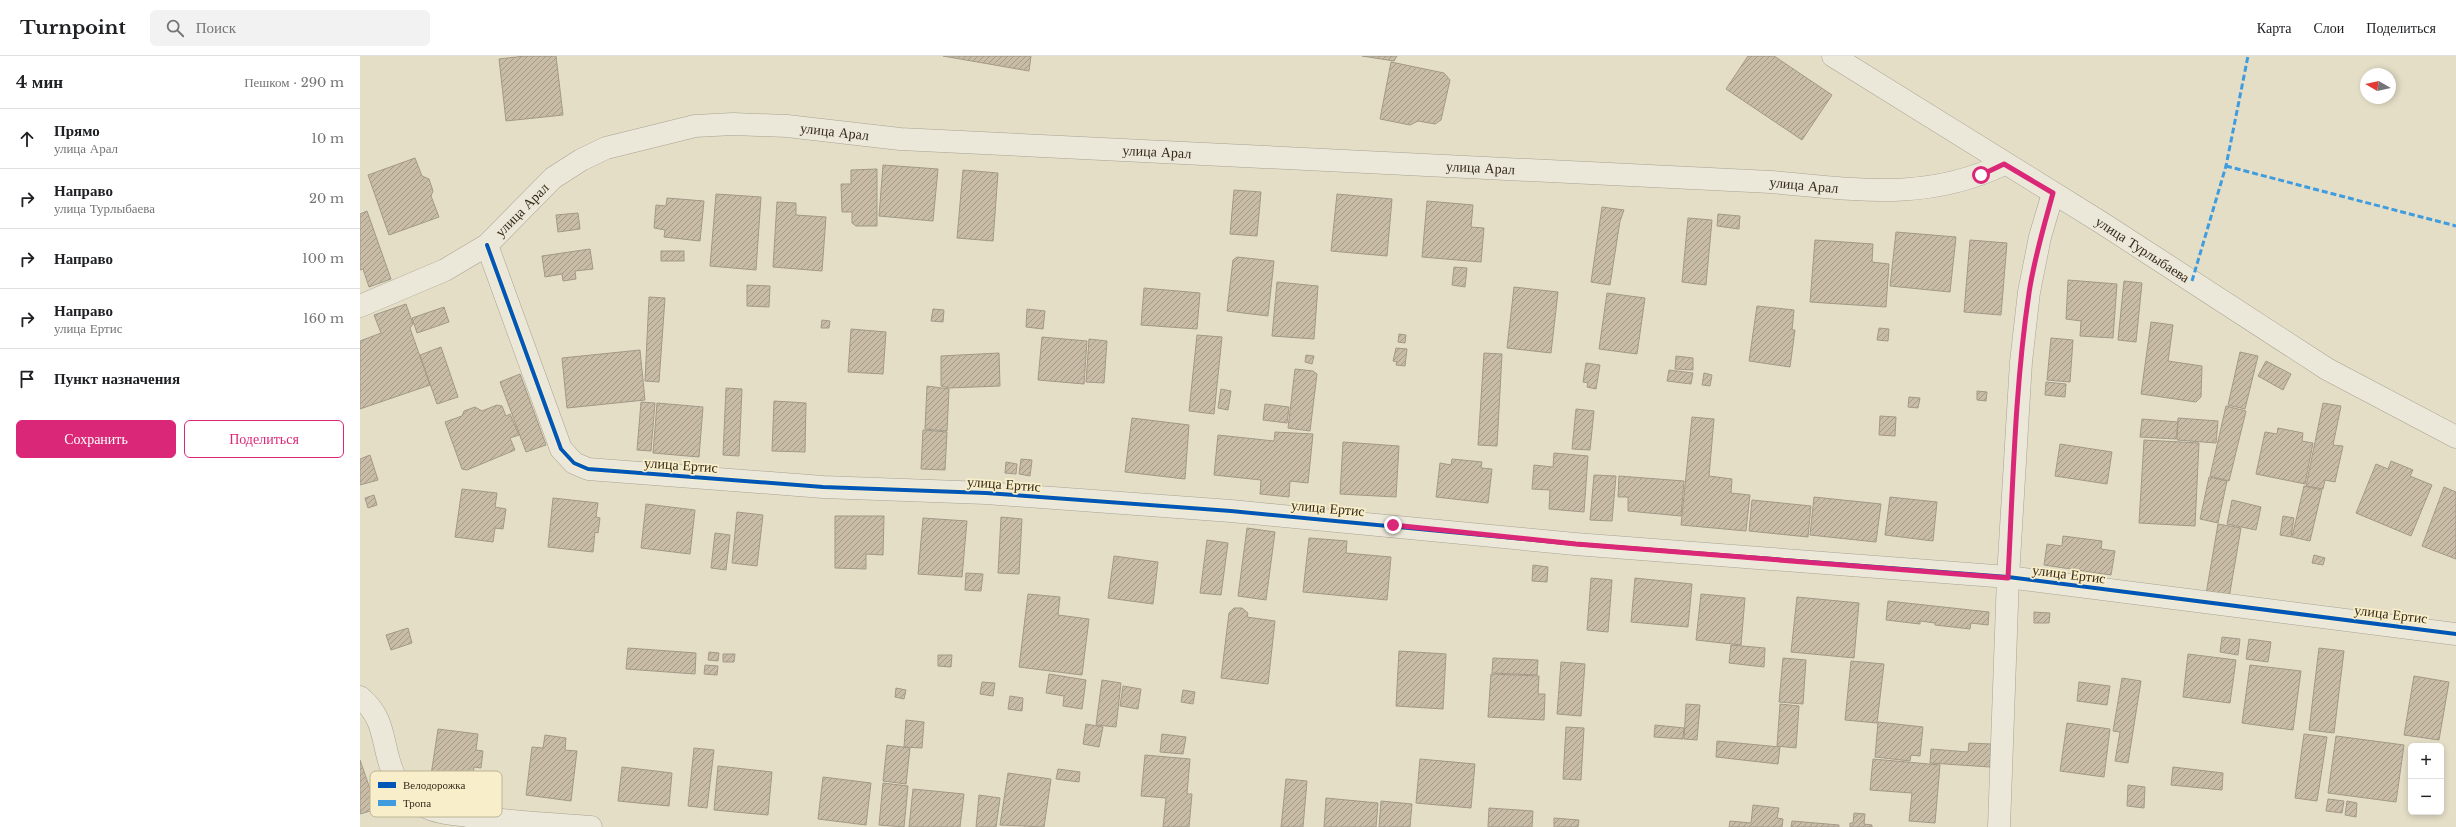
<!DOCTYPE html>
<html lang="ru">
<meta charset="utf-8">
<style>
body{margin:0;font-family:"Libre Baskerville",serif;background:#f2f2f2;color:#202124}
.controls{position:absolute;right:12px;bottom:12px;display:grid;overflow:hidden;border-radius:6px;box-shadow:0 2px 6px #0003}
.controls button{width:36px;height:36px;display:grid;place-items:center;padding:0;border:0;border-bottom:1px solid #e0e0e0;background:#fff;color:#202124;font:20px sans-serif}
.compass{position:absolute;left:2000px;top:12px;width:36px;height:36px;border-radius:50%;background:#fff;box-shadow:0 2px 6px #0003;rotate:279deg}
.stop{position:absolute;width:12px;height:12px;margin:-9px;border:3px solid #db2777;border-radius:50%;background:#fff}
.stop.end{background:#db2777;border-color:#fff;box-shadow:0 1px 4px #0008}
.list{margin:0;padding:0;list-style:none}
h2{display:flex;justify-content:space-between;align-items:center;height:52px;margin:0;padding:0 16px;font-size:17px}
h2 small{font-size:13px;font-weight:400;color:#757577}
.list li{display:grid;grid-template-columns:26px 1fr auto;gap:12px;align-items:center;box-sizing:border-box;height:60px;padding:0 16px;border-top:1px solid #e0e0e0}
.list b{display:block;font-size:15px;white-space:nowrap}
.list p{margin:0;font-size:13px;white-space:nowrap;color:#757577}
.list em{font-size:13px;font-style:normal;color:#757577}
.actions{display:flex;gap:8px;padding:12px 16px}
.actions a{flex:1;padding:9px 0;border:1px solid #db2777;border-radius:6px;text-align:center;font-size:14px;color:#db2777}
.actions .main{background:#db2777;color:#fff}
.icon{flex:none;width:22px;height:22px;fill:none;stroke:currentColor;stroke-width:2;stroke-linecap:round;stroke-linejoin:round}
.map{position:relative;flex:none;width:2096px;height:771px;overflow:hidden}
header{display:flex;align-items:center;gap:24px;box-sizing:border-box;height:56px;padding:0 20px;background:#fff;border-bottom:1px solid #e0e0e0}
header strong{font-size:19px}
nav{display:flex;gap:22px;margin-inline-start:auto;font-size:14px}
.search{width:280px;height:36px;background:#f2f2f2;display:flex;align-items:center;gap:10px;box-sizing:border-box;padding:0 14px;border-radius:6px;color:#757577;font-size:15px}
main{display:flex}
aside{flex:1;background:#fff}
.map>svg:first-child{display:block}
.building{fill:url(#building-hatch);stroke:#a39987}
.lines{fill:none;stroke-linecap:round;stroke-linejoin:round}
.minor-casing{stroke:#a8a291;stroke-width:23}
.minor{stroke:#ebe7d9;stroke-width:22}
.quiet{stroke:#3e9cdf;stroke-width:3;stroke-dasharray:6 3;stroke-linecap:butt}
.cycleway-casing{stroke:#f8efca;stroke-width:6}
.cycleway{stroke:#0057b8;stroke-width:4}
.route{stroke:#db2777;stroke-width:5}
.labels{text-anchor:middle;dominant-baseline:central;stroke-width:3.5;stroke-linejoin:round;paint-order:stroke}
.street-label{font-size:14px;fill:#362a19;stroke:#f8efca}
.key{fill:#f8efca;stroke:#beb495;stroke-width:1}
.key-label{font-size:11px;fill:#362a19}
</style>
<header>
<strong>Turnpoint</strong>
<div class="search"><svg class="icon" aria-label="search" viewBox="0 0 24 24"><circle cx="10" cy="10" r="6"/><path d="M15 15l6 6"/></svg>Поиск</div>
<nav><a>Карта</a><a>Слои</a><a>Поделиться</a></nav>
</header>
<main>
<aside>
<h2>4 мин<small>Пешком · 290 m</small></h2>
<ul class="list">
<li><svg class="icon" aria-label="ahead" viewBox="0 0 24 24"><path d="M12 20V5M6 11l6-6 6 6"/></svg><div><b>Прямо</b><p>улица Арал</p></div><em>10 m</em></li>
<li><svg class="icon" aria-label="right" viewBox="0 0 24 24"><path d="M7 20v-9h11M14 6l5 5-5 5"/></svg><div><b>Направо</b><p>улица Турлыбаева</p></div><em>20 m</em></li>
<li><svg class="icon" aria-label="right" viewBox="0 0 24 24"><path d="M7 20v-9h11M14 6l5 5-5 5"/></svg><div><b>Направо</b></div><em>100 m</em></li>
<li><svg class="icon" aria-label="right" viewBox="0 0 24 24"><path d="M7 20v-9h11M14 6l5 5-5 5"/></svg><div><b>Направо</b><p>улица Ертис</p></div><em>160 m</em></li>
<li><svg class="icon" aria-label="arrive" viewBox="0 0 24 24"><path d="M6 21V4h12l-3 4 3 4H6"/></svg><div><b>Пункт назначения</b></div></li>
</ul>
<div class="actions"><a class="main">Сохранить</a><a>Поделиться</a></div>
</aside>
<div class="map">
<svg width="2096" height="771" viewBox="0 0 2096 771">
<defs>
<pattern id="building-hatch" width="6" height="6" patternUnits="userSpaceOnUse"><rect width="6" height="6" fill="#c8bca7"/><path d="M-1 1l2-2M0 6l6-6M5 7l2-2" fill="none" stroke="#a39987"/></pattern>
</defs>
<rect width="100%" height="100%" fill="#e4dec7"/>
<!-- building -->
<g class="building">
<polygon points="165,0 196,0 203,59 146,65 139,3"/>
<polygon points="583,0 671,0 669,15"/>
<polygon points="1002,0 1037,0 1034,5"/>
<polygon points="1388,0 1414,0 1472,39 1442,84 1366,33"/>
<polygon points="1031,6 1084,17 1090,24 1081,64 1075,68 1058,65 1050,69 1020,63"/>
<polygon points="55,102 62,120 69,123 73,135 71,140 79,161 29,179 8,119"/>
<polygon points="523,109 578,113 573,165 519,160"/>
<polygon points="517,113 517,170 496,170 492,167 492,156 482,156 481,128 491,128 491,114"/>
<polygon points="603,114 638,117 633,185 597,182"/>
<polygon points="874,134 901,136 897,180 870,178"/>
<polygon points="356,138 401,141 396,214 350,210"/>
<polygon points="977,138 1032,143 1027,200 971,195"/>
<polygon points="307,142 344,145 340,185 304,181 305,174 294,172 296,149 306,150"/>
<polygon points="1067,145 1113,149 1111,171 1124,172 1121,206 1062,201"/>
<polygon points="417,146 436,147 436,159 466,161 462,215 413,211"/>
<polygon points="1242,151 1264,154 1260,165 1250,229 1231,226"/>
<polygon points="7,155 31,223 9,231 3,213 0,214 0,158"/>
<polygon points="218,157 220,173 198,176 196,159"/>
<polygon points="1358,158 1380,160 1379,173 1357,170"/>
<polygon points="1328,162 1352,164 1346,229 1322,226"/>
<polygon points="1536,176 1596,181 1590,236 1530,230"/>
<polygon points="1455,184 1513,188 1512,206 1529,208 1526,251 1450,246"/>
<polygon points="1610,184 1647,187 1641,259 1604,256"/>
<polygon points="230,193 233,213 215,215 216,223 203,225 202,218 185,221 182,200"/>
<rect x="301" y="195" width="23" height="10"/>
<polygon points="877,201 914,205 908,260 867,255 873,204"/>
<polygon points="1094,211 1107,212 1105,231 1092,229"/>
<polygon points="1708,224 1757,228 1753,282 1720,280 1721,265 1706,263"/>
<polygon points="1764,225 1782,227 1776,286 1758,284"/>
<polygon points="917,226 958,230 954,283 912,280"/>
<polygon points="387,229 410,230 409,251 387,250"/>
<polygon points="1154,231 1198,236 1191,297 1147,292"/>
<polygon points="784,232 840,237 837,273 781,269"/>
<polygon points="1247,237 1285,242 1277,298 1239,293"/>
<polygon points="289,241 305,242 299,326 285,325"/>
<polygon points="46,248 53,268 50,272 70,329 0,353 0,285 21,277 14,259"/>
<polygon points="1397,250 1434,254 1432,274 1435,274 1430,311 1389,305"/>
<polygon points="84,251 89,266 57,277 52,262"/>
<polygon points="573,253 584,254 583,266 571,265"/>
<polygon points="667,253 685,255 683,273 666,271"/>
<polygon points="462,264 470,265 469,272 461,272"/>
<polygon points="1791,266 1813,269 1808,305 1842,310 1841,341 1836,346 1781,338"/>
<polygon points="1519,272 1529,273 1528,285 1517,284"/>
<polygon points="491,273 526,276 523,318 488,316"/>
<polygon points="1039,278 1046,279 1045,287 1038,286"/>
<polygon points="837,279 862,281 854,358 829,355"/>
<polygon points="682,281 727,285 724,328 678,324"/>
<polygon points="1691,282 1713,284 1710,326 1687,324"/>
<polygon points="729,283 747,285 744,327 726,326"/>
<polygon points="81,291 98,341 77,348 60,299"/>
<polygon points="1036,292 1047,293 1045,310 1036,309 1037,306 1033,305"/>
<polygon points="280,294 285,344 207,352 202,302"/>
<polygon points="1880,296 1898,300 1885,353 1868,349"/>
<polygon points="639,297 640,330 589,332 581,330 581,300"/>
<polygon points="1124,297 1142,298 1137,390 1118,389"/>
<polygon points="946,299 954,300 952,308 945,306"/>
<polygon points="1316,300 1333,302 1333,314 1315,313"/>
<polygon points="1906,305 1931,318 1923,334 1898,320"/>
<polygon points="1226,307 1240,309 1236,333 1227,331 1228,327 1223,326"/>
<polygon points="935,313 953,315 957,318 950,375 928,372"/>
<polygon points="1309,314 1333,317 1331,328 1307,325"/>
<polygon points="1344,317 1352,319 1350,330 1342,329"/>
<polygon points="160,318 186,389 166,396 140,326"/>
<polygon points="1686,326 1706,328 1705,341 1685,339"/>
<polygon points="567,330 589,333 587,375 565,373"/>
<polygon points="366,332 382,333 379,400 363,399"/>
<polygon points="861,333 871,335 868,354 858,352"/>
<polygon points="1617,335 1627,336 1626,345 1617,344"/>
<polygon points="1549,341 1560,342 1558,352 1548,351"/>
<polygon points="414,345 446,347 445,396 412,395"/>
<polygon points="281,346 295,347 291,395 277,394"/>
<polygon points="297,347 343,351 339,401 293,397"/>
<polygon points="1963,347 1981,350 1973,389 1983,390 1975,426 1965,424 1963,433 1946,430"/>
<polygon points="905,348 929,351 927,367 903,364"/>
<polygon points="137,349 142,350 146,360 150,358 159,379 150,382 155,394 107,414 102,413 85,366 102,360 104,355 115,351 122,355"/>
<polygon points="1866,350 1886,355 1869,425 1850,420"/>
<polygon points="1216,353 1234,355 1230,394 1212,393"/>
<polygon points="1520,360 1536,361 1535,380 1519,379"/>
<polygon points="1332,361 1354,363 1349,420 1372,423 1371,437 1390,439 1386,475 1321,469"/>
<polygon points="772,362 829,369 825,423 765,416"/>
<polygon points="1818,362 1858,365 1856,387 1817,384"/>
<polygon points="1782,363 1818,366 1816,383 1780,381"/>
<polygon points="1918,372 1943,377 1942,385 1953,387 1945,428 1896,418 1905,376 1917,378"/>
<polygon points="563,374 587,376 585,414 561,413"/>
<polygon points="915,376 953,378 948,427 930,425 929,441 900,438 901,424 854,419 858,379 914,385"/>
<polygon points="1784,384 1839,387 1835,470 1779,467"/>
<polygon points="983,386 1039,390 1036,441 980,438"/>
<polygon points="1700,388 1752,396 1747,428 1695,420"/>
<polygon points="1194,397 1228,400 1224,456 1189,453 1190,434 1172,433 1174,409 1193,411"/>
<polygon points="10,399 18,424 0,429 0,403"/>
<polygon points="661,403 672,404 670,420 659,418"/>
<polygon points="1092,403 1122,406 1121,412 1132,413 1128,447 1076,441 1080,407 1091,409"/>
<polygon points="2031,405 2053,414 2050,420 2072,429 2051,480 1996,457 2016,408 2028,413"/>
<polygon points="646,406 657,408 656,418 645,417"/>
<polygon points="1234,419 1256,420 1252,465 1230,464"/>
<polygon points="1259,420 1324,425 1321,460 1268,455 1268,441 1258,441"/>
<polygon points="1849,421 1867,425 1858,467 1840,463"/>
<polygon points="1944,430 1962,434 1950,485 1932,481"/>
<polygon points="2084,431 2096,436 2096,503 2062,490"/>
<polygon points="102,433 137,437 135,451 146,453 143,473 135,472 133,486 95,481"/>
<polygon points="14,439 17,449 8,452 5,442"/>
<polygon points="1454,441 1521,448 1516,486 1450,479"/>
<polygon points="1530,441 1577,446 1573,485 1525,479"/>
<polygon points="193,442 238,447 236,461 240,462 238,477 235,476 233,496 188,491"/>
<polygon points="1392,444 1451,450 1448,481 1389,475"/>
<polygon points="1872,444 1901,451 1896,474 1867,468"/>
<polygon points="286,448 335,454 330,498 281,492"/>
<polygon points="377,456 403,459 397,510 372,507"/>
<polygon points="475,460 524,460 523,499 506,498 506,513 475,512"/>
<polygon points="1923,460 1934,462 1931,481 1920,479"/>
<polygon points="641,461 662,463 659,518 638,517"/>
<polygon points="563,462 607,465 602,521 558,518"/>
<polygon points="1858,468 1881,472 1869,542 1846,538"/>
<polygon points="887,472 915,476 906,544 878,540"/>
<polygon points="355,477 370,479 366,514 351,512"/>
<polygon points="1703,480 1742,485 1741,493 1755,495 1751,519 1684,509 1687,488 1702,490"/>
<polygon points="949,482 987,485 986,497 1031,501 1027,544 943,536"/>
<polygon points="847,484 868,487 861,539 840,537"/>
<polygon points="1954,499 1965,502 1963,509 1952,507"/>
<polygon points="754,500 798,506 793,548 748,542"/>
<polygon points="1173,509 1188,511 1187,526 1172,525"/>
<polygon points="606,517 623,518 621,535 605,534"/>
<polygon points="1231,522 1252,524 1248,576 1227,574"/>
<polygon points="1275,522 1332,528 1328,571 1271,566"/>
<polygon points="668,538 700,541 698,559 729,563 722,619 659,611"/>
<polygon points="1341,538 1385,542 1381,589 1336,584"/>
<polygon points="1437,541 1499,547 1494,602 1431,596"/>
<polygon points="1528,545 1629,556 1628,569 1611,567 1610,573 1575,569 1575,567 1560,565 1560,568 1526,564"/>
<polygon points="874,552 882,552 888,557 887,561 915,565 908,628 861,622 869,557"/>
<polygon points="1674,556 1690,557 1689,567 1674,567"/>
<polygon points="48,572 52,587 31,594 26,579"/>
<polygon points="1862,581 1880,583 1878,599 1860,596"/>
<polygon points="1889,583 1911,586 1908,606 1886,603"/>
<polygon points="1371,589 1405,592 1404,611 1369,607"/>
<polygon points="268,592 336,597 335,618 266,613"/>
<polygon points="1959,592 1984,595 1974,677 1949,674"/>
<polygon points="1039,595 1086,598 1083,653 1036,650"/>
<polygon points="349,596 359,597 358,605 348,604"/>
<polygon points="363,598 375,598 374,606 363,606"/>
<polygon points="1828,598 1876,604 1870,647 1823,641"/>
<polygon points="578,599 592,599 591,611 578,610"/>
<polygon points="1133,602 1178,604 1177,619 1132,617"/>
<polygon points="1423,602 1446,604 1443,648 1419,646"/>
<polygon points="1491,605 1524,608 1517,667 1485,664"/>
<polygon points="1201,606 1225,608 1221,660 1197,658"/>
<polygon points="345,609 358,610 357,619 344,618"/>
<polygon points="1890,609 1941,615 1933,674 1882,667"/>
<polygon points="689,618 726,624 722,653 703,650 704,640 686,637"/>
<polygon points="1131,618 1179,620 1178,638 1185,638 1184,664 1128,661"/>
<polygon points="2054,620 2089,626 2079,684 2044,679"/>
<polygon points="1762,622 1781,625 1768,707 1755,705 1760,676 1753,675"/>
<polygon points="742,624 761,627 756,671 736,669"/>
<polygon points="622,626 635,627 633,640 620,638"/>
<polygon points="1719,626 1750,630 1747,649 1717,645"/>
<polygon points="763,630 781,633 778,653 760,650"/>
<polygon points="536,632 546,634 544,643 535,641"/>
<polygon points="823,634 835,636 833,648 821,646"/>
<polygon points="650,640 663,642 662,655 648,653"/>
<polygon points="1326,648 1340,649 1337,684 1324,683"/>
<polygon points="1420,648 1439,650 1436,692 1417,690"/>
<polygon points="546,664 564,666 562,692 544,691"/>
<polygon points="1518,666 1563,671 1560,700 1551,699 1550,705 1515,701"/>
<polygon points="1707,667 1750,673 1744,721 1700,715"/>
<polygon points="726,668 743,671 739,691 723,688"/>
<polygon points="1295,669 1324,672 1323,683 1294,681"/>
<polygon points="1206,671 1224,672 1221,724 1203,723"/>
<polygon points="78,673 118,678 116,694 123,695 121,712 114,711 112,728 73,722 71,719"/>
<polygon points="802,678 826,681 823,698 800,696"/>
<polygon points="1944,678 1967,681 1957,745 1935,742"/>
<polygon points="185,679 206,682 205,694 217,695 211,745 166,739 172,691 183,692"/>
<polygon points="1976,680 2044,689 2036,746 1968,737"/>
<polygon points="1357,685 1420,691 1418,708 1356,701"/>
<polygon points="1609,687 1631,688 1630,711 1570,707 1571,693 1608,696"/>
<polygon points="527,689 550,692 546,728 523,725"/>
<polygon points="334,692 354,694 347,752 328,750"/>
<polygon points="785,699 830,703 827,738 832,738 829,771 803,771 806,742 781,740"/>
<polygon points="1060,703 1115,708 1111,752 1056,747"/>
<polygon points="1513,703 1580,709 1575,767 1549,765 1552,737 1510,734"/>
<polygon points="0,704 17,753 0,758"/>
<polygon points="358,710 412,716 408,759 354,754"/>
<polygon points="262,711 312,717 309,750 258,745"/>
<polygon points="1813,711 1863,717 1862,734 1811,729"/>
<polygon points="698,713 720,716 719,726 696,723"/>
<polygon points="648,717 691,723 684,771 640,769"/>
<polygon points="463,721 511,727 506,769 458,763"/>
<polygon points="926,723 947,725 943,771 921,771"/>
<polygon points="523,727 548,730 544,771 519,769"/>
<polygon points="1768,729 1785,731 1784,752 1767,750"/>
<polygon points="553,733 604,738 600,771 549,771"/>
<polygon points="619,739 640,742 636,771 616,771"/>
<polygon points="966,742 1018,747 1016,771 964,771"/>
<polygon points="1968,743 1984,745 1982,757 1966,755"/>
<polygon points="1021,745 1052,748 1050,771 1019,771"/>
<polygon points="1987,745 1997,747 1996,761 1985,759"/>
<polygon points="1393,749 1419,752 1417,762 1423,763 1422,771 1369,771 1370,765 1391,767"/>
<polygon points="1129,752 1173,755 1172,771 1128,771"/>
<polygon points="1494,757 1505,758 1504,768 1512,769 1512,771 1490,771 1490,767 1493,767"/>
<polygon points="1194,762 1219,764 1218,771 1194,771"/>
<polygon points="1432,765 1479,769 1479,771 1431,771"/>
</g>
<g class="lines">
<!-- minor casing -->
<g class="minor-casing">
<g id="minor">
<path id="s1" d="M1473,0L1742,167L1967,313L2096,381"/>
<polyline points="127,189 201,393 214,407 228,413 463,431 626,437 871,455 1215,488 1648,521 2096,578"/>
<path id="s2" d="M0,250L85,214L127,189L193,122L221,104L246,92L335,70L373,68L427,70L540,83L1411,126C1494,133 1566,146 1644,108"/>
<path d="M0,641C26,663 21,685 32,714C37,727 51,744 64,750C77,757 93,758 108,760C149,766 190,768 231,771"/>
<polyline points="1639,771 1648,521 1661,306 1669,236 1680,181 1693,137"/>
</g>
</g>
<!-- minor -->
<use href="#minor" class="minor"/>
<!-- quiet -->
<g class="quiet">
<polyline points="1866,110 2096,170"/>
<polyline points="1832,225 1866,110 1888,0"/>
</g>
<!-- cycleway casing -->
<g class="cycleway-casing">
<polyline id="cycleway" points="127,189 201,393 214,407 228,413 463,431 626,437 871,455 1215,488 1648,521 2096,578"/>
</g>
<!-- cycleway -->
<use href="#cycleway" class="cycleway"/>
</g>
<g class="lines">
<!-- route -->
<path class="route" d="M1033,469L1216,488L1648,522C1653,427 1655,331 1669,237C1674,203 1684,170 1693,137L1644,108L1621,119"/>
</g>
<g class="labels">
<!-- street labels -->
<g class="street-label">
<text stroke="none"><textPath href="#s2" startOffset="528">улица Арал</textPath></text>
<text stroke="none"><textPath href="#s2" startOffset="851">улица Арал</textPath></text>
<text stroke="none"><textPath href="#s2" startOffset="1175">улица Арал</textPath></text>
<text stroke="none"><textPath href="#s2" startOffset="1499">улица Арал</textPath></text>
<text stroke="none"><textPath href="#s2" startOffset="191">улица Арал</textPath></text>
<text stroke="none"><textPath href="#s1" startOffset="365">улица Турлыбаева</textPath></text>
<text transform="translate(321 409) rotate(4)">улица Ертис</text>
<text transform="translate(644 428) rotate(4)">улица Ертис</text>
<text transform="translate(968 452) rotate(5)">улица Ертис</text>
<text transform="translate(1709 518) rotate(7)">улица Ертис</text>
<text transform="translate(2031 558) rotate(7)">улица Ертис</text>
</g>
</g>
<!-- legend -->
<rect x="10" y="715" width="132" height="46" rx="6" class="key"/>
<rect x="18" y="726" width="18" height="6" fill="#0057b8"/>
<rect x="18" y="744" width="18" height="6" fill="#3e9cdf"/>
<g class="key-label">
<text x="43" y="733">Велодорожка</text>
<text x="43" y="751">Тропа</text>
</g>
</svg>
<div class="controls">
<button>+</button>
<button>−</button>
</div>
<svg class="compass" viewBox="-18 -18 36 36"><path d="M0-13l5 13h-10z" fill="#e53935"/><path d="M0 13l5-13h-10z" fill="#757577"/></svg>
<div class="stop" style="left:1621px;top:119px"></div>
<div class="stop end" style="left:1033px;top:469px"></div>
</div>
</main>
